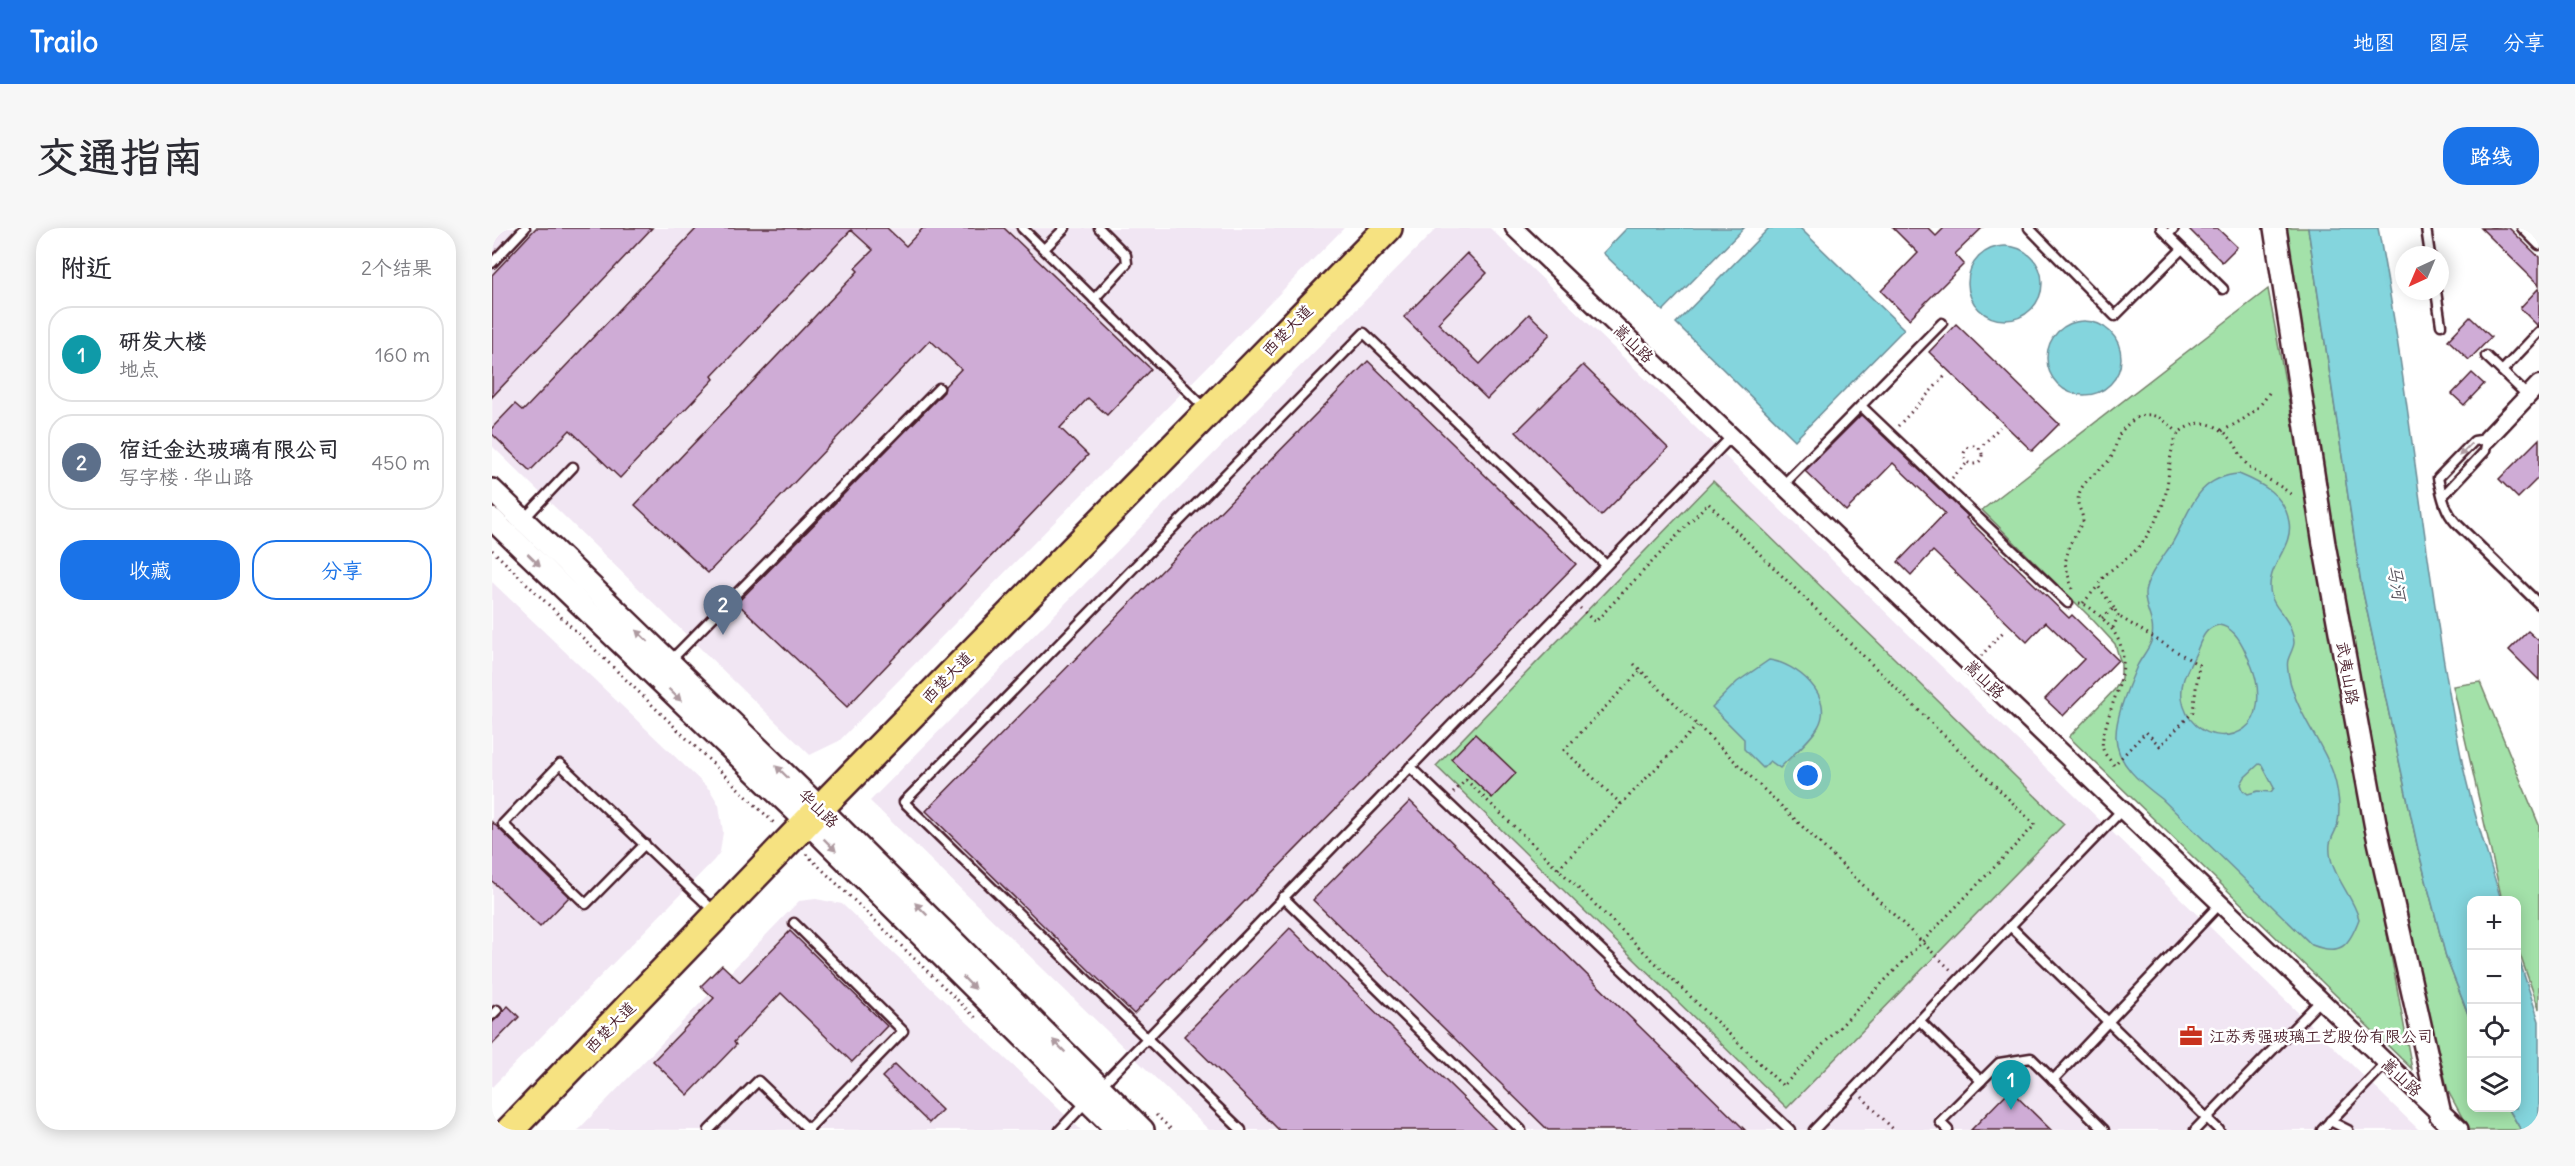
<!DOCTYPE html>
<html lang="zh">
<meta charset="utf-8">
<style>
body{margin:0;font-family:Delius,"LXGW WenKai TC",sans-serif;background:#f7f7f7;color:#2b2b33}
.controls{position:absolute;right:18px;bottom:18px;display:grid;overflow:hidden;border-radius:12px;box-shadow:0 3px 15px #0003}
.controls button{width:54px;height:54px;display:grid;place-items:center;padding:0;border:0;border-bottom:2px solid #e1e1e2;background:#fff;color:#2b2b33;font:30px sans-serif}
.compass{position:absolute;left:1903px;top:18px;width:54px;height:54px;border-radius:50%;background:#fff;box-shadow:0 3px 15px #0003;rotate:224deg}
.you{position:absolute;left:1316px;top:548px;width:21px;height:21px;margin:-15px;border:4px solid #fff;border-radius:50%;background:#1a73e8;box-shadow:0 0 0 9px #1a73e833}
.badge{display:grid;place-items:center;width:39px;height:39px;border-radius:50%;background:#1a73e8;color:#fff;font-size:20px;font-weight:700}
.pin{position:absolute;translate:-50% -50px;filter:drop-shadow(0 2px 3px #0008)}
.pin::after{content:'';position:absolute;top:32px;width:21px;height:18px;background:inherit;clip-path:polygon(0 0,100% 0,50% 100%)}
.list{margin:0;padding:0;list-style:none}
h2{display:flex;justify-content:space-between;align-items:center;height:78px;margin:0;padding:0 24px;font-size:26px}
h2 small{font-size:20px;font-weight:400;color:#7c7c81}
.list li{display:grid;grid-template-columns:39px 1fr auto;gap:18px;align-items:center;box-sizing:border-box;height:96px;margin:0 12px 12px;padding:0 12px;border:2px solid #e1e1e2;border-radius:24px}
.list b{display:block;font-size:22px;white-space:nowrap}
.list p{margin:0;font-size:20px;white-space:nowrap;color:#7c7c81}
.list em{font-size:20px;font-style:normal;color:#7c7c81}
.actions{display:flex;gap:12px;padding:18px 24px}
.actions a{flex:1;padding:14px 0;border:2px solid #1a73e8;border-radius:24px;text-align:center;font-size:21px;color:#1a73e8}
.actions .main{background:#1a73e8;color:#fff}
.icon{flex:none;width:33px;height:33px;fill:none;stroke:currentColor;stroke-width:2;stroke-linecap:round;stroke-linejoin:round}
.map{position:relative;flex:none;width:2047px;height:902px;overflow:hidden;border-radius:24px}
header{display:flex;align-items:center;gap:36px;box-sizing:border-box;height:84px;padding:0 30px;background:#1a73e8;color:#fff}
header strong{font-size:28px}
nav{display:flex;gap:33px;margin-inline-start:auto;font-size:21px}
.intro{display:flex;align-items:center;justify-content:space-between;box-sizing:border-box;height:144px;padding:0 36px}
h1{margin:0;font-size:42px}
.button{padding:15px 27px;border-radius:24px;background:#1a73e8;color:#fff;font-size:21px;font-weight:700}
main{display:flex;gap:36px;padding:0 36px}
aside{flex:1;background:#fff;border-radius:24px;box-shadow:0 3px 15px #0003}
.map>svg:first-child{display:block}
.built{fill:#f1e6f3}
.green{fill:#a3e1a9;stroke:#76806a;stroke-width:1.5}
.water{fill:#84d5dd;stroke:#6d8c96;stroke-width:1.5;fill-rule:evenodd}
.building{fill:#cfacd6;stroke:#4a1f2b;stroke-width:1.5}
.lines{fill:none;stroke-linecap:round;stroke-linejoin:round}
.service-casing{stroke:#4a1f2b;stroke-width:13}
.minor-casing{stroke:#4a1f2b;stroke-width:21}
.tertiary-casing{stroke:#4a1f2b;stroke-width:26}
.primary-casing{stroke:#4a1f2b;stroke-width:32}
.path{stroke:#4a1f2b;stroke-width:3;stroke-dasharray:1.5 4.5;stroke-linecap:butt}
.service{stroke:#fff;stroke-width:8}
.minor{stroke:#fff;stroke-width:16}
.tertiary{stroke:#fff;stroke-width:21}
.primary{stroke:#f6e281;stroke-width:27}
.oneway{fill:#ae9aa0}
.labels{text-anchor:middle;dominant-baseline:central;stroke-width:5;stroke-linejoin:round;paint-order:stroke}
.street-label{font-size:16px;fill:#4a1f2b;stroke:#fff}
.poi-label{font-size:16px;fill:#4a1f2b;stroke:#fff;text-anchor:start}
.water-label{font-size:18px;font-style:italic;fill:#5b5660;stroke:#fff}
</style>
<header>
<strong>Trailo</strong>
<nav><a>地图</a><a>图层</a><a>分享</a></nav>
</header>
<div class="intro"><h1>交通指南</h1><a class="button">路线</a></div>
<main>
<aside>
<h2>附近<small>2个结果</small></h2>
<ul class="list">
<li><span class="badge" style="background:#0f9aa8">1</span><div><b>研发大楼</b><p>地点</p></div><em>160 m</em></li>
<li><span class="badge" style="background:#5c6f8a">2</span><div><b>宿迁金达玻璃有限公司</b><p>写字楼 · 华山路</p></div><em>450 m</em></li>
</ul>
<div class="actions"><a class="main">收藏</a><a>分享</a></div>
</aside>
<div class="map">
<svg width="2047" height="902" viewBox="0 0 2047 902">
<rect width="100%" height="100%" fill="#fff"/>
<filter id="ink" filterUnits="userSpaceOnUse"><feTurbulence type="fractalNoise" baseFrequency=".0167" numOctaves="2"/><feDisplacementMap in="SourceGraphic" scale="12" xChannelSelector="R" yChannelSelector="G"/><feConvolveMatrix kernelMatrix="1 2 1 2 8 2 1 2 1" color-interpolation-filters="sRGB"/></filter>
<g filter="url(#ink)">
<!-- built -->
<g class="built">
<polygon points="0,0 852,0 347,513 318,527 0,218"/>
<polygon points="945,0 998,0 1927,902 717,902 378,573"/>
<polygon points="0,354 218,562 227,577 231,604 228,624 222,632 0,859"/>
<polygon points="324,671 350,676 589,902 86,902 307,673"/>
</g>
<!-- green -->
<g class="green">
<polygon points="1791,0 1816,0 1869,355 1926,621 1954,729 1979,794 1980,880 2016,880 2029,902 1977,902 1956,863 1878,546"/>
<polygon points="1776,61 1920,841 1577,509 1623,461 1629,450 1629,436 1623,416 1600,391 1490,282"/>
<polygon points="1221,253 1572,596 1295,880 944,538"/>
<polygon points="1988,454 2047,597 2047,781 2025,718 2024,672 2010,672 1961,458"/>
</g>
<!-- water -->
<g class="water">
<polygon points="1135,0 1252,0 1171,83 1111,25"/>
<polygon points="1277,0 1308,0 1412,101 1303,212 1184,95"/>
<path d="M1816,0H1886C1920,177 1934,357 1970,533C1979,580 1996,626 2009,672H1980L1979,794L1954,729L1926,621L1869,355Z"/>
<circle cx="1513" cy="55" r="37"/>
<circle cx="1592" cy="130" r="37"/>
<path d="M1747,246C1769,255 1793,267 1797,294C1802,320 1772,339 1779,367C1781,379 1796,389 1799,402C1805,419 1801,417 1796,432C1794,439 1798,455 1801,463C1810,492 1831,516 1841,545C1846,561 1849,582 1845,599C1843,604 1839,610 1838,616C1835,644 1861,666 1867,691C1857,718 1849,728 1820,717L1670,571C1650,556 1623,535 1624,507C1624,489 1638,454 1645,438C1649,430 1656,422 1659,414C1665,393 1652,383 1653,365C1654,350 1671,329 1679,317C1698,286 1702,249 1747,246ZM1727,397C1741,399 1749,413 1754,425C1762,442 1768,458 1765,478C1760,519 1697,518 1690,470C1688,452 1696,442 1703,427C1709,414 1711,400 1727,397ZM1767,536L1770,537L1782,560L1779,564L1766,563L1756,566L1751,562L1749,556L1753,549Z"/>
<path d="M1277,432C1304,435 1344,468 1326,499C1317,514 1300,527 1288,540L1278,533L1271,540L1252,521V511L1220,479L1245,454Z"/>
<polygon points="2025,725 2047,793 2047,902 2029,902 2016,880 2024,880"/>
</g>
<!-- building -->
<g class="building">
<polygon points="44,0 160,0 0,169 0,47"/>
<polygon points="205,0 395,0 414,18 431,0 512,0 659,141 615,187 596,170 568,200 596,227 355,479 245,375 452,164 453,158 469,141 438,112 216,345 143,277 366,43 363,40 381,22 359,2 220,148 222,151 128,250 78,202 38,243 0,206 0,200 23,176 31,183"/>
<polygon points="1401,0 1436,0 1444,8 1452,0 1490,0 1463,26 1472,36 1417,91 1389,63 1426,25"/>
<polygon points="1696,0 1725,0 1745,19 1730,34"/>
<polygon points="1989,0 2017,0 2047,29 2047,57"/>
<polygon points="975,25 995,45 946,95 988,136 1037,86 1058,106 995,171 912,89"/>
<polygon points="2047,60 2047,98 2046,98 2028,80"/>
<polygon points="1978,89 1999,109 1977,132 1956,112"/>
<polygon points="1464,96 1567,196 1540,223 1437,124"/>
<polygon points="876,133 1084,336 642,786 434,583"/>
<polygon points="1091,137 1176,220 1109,288 1024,204"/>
<polygon points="1980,145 1992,156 1972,177 1960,166"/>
<polygon points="1369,187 1476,288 1474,290 1577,390 1580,387 1626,432 1571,488 1553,471 1592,431 1554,394 1535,414 1441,323 1419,347 1406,334 1453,285 1401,235 1354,283 1313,243"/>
<polygon points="2047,211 2047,249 2026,270 2007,251"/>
<polygon points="2036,403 2047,413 2047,452 2017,422"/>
<polygon points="983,506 1024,545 1000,570 959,531"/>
<polygon points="918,573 1253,902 1056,902 821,672"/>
<polygon points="0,594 77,669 48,699 0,653"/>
<polygon points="798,700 1004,902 787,902 692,808"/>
<polygon points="298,703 395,798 360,834 289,765 242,814 244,817 196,867 161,833 222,770 209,758 230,737 248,754"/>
<polygon points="16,778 27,789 0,817 0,795"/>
<polygon points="403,836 450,882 437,895 390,849"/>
<polygon points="1518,862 1559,902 1479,902"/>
</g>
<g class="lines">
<!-- service casing -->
<g class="service-casing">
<g id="service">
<polyline points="530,0 714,181"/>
<polyline points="1537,0 1623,88 1690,21"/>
<polyline points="1669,0 1731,61"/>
<polyline points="1934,0 1938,27"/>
<polyline points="2030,0 2047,17"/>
<polyline points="1676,7 1682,0"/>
<polyline points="552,21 573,0"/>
<polyline points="0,35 33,0"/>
<polyline points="1944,63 1949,97"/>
<polyline points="602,71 635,35 634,27 607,0"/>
<polyline points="1994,128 2036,168"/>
<polyline points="2010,143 2047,104"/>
<polyline points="1369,178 1576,375"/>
<polyline points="1291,257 1450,95"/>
<path d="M1951,268L1993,223L1995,211L1982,213L1946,250C1950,267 1952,282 1964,295L2047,376"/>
<polyline points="31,292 81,239"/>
<polyline points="178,433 447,160"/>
<polyline points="918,539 1298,902"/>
<polyline points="153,616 94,676 11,596 68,536 223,684"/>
<polyline points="791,669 1029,902"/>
<polyline points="302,695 411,803 316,901"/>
<polyline points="1518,698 1727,902"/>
<polyline points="0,787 5,782"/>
<polyline points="1427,792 1489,853"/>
<polyline points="1561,852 1728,676"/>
<polyline points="609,858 1240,208"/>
<polyline points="1838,893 1856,902"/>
<polyline points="217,902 266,853 317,902"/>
<polyline points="568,902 596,872"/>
<polyline points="749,902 412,574 872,105 1114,337"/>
<polyline points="1322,902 1630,582"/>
<polyline points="1456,902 1448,894 1507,835 1539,830 1612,902"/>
<polyline points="1703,902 1829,772"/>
<polyline points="1830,902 1894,835"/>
</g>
</g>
<!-- minor casing -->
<g class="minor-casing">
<g id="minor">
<polyline points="1022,0 1948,886"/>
<polyline points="1995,211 2047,156"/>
</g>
</g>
<!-- tertiary casing -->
<g class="tertiary-casing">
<g id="tertiary">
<polyline points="1783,0 1832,316 1884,600 1948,886 1965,902"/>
<polyline points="0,262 328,580 651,902"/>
<polyline points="0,291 315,594 625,902"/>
</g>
</g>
<!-- primary casing -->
<g class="primary-casing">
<polyline id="primary" points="18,902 338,570 896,0"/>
</g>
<!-- path -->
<g class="path">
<polyline points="1406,198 1453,148"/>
<path d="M1730,203C1751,192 1768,183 1779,161"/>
<circle cx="1481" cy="227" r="9"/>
<polyline points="1487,221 1508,199"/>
<polyline points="1460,250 1475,235"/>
<polyline points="0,322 283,596"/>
<path d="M1580,361L1573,335L1578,316L1591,293C1591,286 1587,281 1586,275C1585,251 1613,243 1621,226C1624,219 1624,211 1629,204C1649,179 1665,183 1686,205"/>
<path d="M1587,375C1595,376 1604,384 1610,390C1649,428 1624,457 1614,498C1612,505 1609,514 1611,521C1612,526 1618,532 1622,537L1654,504L1668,518L1701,484L1707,437L1626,388"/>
<polyline points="1591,375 1606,358"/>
<path d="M1622,380L1606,358C1612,343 1631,335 1642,324C1653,313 1661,299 1667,285C1678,265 1675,239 1681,218C1684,207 1688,202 1698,198C1711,191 1728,198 1738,210C1747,219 1748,232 1759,240C1772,251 1788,256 1801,268"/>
<polyline points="1610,390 1622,380 1626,388 1620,402"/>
<polyline points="1489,428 1511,404"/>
<polyline points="1142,436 1460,743"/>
<polyline points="961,565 974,552 1291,858 1543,597 1216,275 1103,394 1088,380"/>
<polyline points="1129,576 1072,522 1149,442"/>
<polyline points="314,626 486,792"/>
<polyline points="1066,641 1205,498"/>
<polyline points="1370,869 1402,902"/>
<polyline points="664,887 680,902"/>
</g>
<!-- service -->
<use href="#service" class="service"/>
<!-- minor -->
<use href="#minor" class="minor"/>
<!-- tertiary -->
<use href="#tertiary" class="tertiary"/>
<!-- primary -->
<use href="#primary" class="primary"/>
</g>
<!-- one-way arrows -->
<defs><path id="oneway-solid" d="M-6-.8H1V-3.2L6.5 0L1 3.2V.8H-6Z" transform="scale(1.5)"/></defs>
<g class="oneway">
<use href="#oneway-solid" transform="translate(1973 222) rotate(134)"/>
<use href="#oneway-solid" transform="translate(42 332) rotate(44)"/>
<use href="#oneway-solid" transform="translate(150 408) rotate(-136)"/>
<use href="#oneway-solid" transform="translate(183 467) rotate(44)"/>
<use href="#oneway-solid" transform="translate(290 544) rotate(-136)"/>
<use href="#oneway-solid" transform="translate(338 617) rotate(45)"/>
<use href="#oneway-solid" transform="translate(429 681) rotate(-135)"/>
<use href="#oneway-solid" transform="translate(477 755) rotate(45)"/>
<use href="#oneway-solid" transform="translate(567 818) rotate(-135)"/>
</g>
</g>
<!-- icons -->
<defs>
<g id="office-bare" transform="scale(1.8)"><path d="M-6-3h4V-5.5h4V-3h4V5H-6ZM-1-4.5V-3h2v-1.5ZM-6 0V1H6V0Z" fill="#c8321e" stroke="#fff" stroke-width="2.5" paint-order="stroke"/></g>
</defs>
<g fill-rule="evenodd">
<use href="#office-bare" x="1699" y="808"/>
</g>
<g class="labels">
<!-- street labels -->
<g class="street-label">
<text transform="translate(795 102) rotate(-46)">西楚大道</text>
<text transform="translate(1142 115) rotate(44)">嵩山路</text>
<text transform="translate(1856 445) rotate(80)">武夷山路</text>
<text transform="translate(455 449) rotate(-46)">西楚大道</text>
<text transform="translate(1493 451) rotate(44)">嵩山路</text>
<text transform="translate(327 580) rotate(44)">华山路</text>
<text transform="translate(118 799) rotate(-46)">西楚大道</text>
<text transform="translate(1910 849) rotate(43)">嵩山路</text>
</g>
<!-- poi labels -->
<g class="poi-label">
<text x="1717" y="808">江苏秀强玻璃工艺股份有限公司</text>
</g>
<!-- water labels -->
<g class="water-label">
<text transform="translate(1905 354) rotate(80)">马河</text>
</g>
</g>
</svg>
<div class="controls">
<button>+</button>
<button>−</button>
<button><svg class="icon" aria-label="locate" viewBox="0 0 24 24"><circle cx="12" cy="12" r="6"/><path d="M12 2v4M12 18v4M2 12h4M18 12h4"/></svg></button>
<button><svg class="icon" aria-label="layers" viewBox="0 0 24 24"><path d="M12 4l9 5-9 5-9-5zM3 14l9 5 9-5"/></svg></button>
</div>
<svg class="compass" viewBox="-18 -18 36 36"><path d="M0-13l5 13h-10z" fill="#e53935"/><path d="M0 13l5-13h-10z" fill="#7c7c81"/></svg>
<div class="you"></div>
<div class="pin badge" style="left:1519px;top:882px;background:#0f9aa8">1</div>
<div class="pin badge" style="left:231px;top:407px;background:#5c6f8a">2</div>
</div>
</main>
